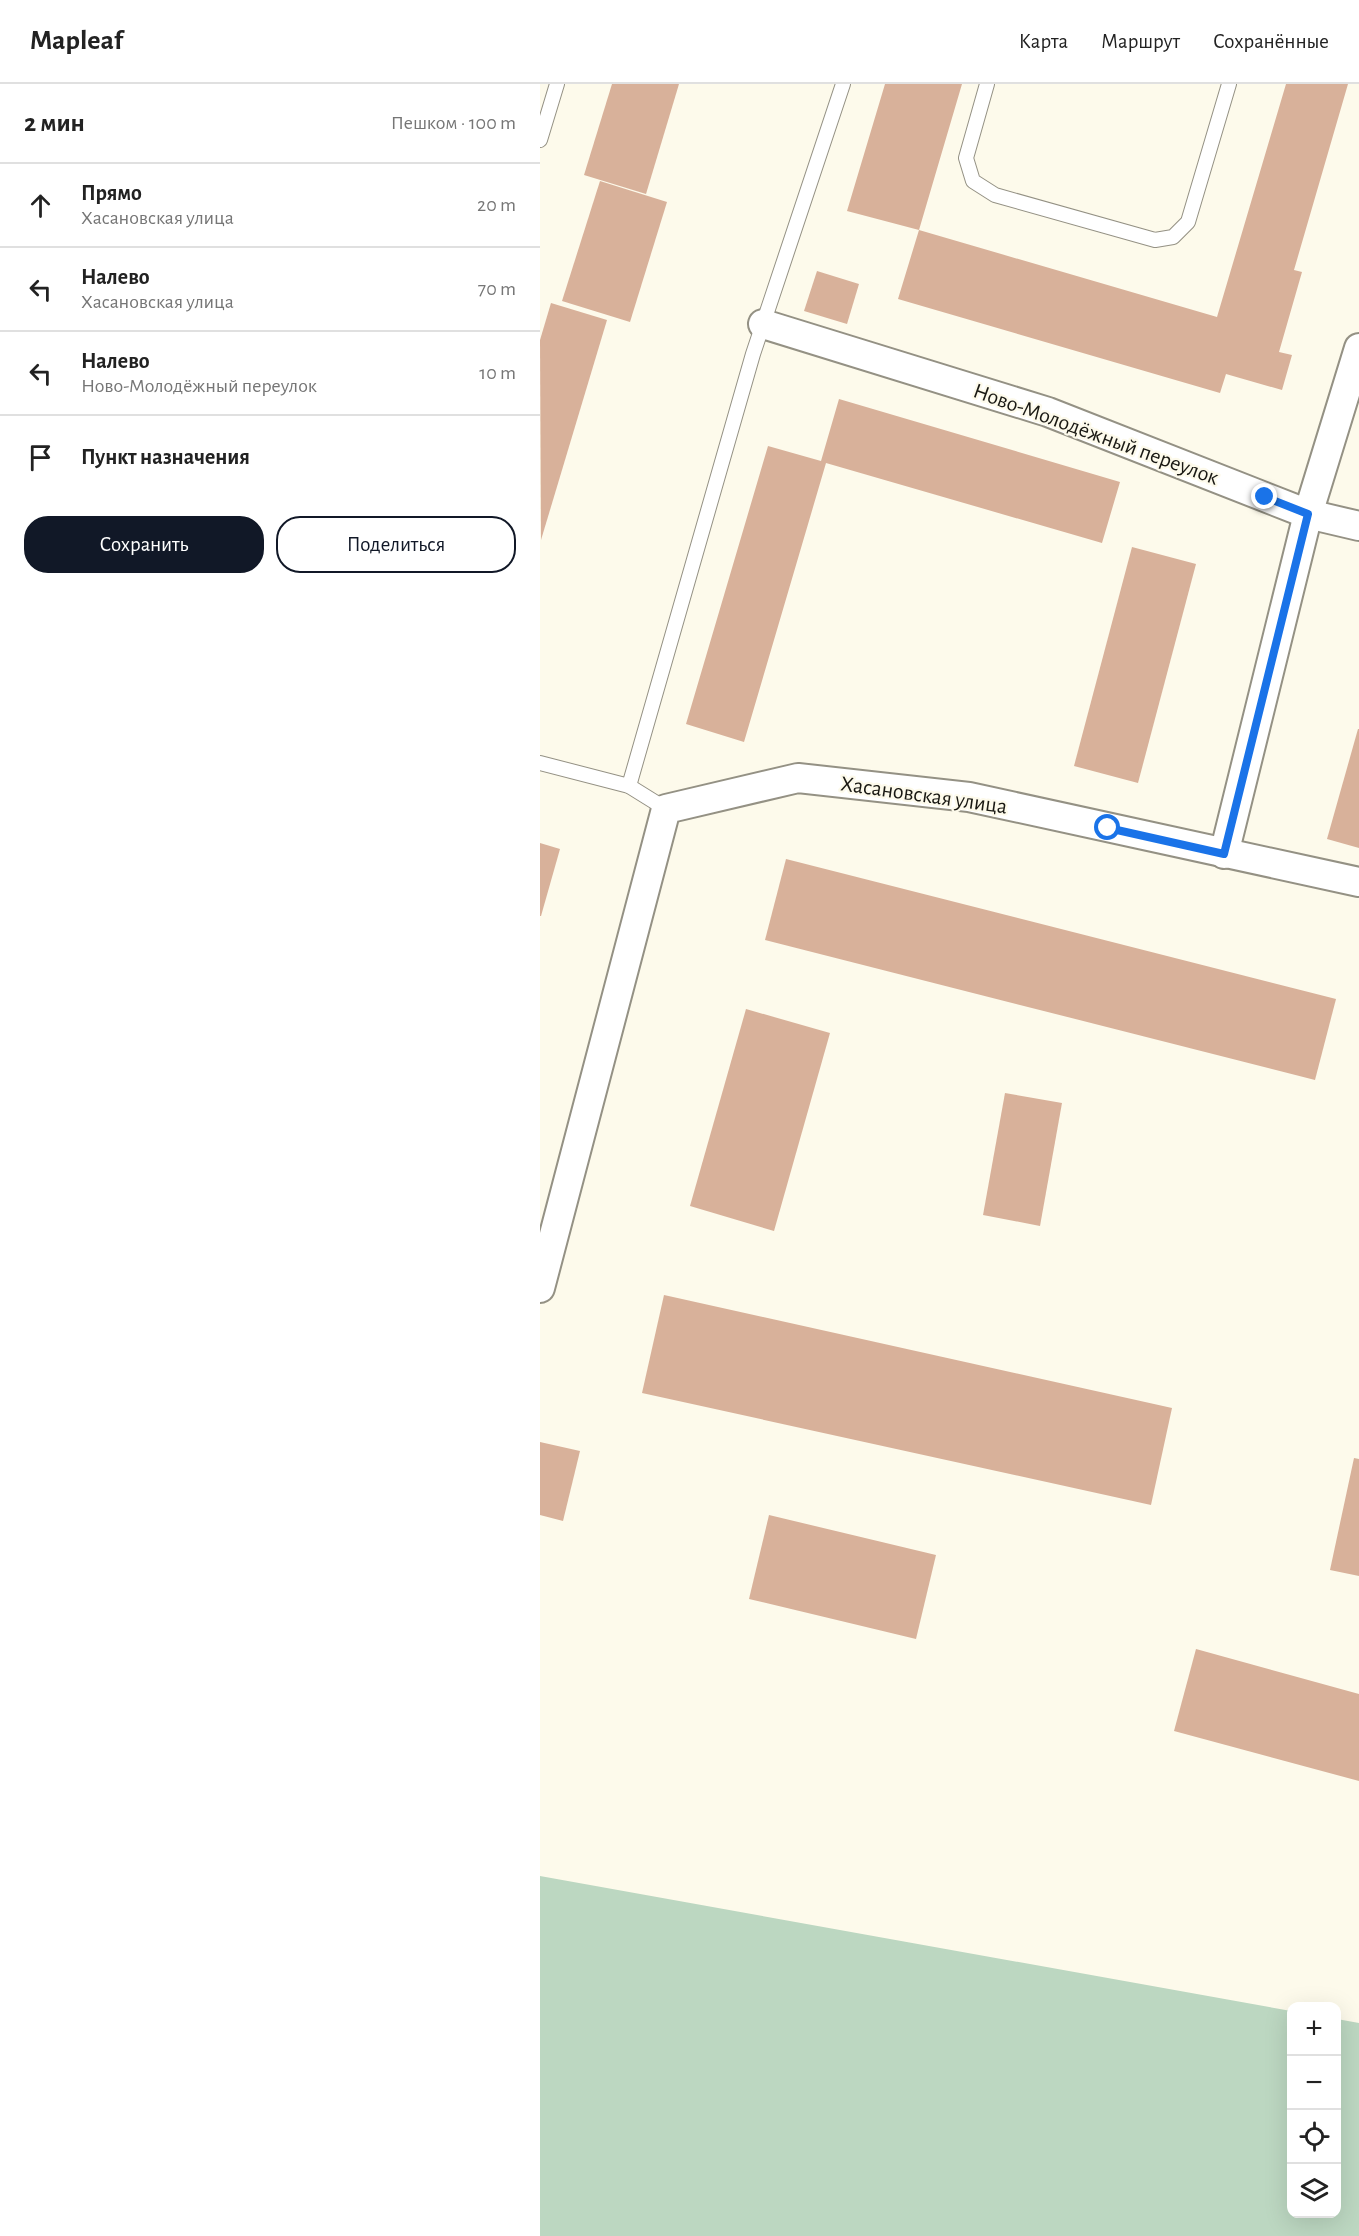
<!DOCTYPE html>
<html lang="ru">
<head>
<meta charset="utf-8">
<style>
  body { margin:0; font-family:"Alegreya Sans",sans-serif; background:#f6f6f6; color:#222 }
  .controls { position:absolute; right:18px; bottom:18px; display:grid; overflow:hidden; border-radius:12px; box-shadow:0 6px 24px #0002 }
  .controls button { width:54px; height:54px; display:grid; place-items:center; padding:0; border:0; border-bottom:2px solid #e0e0e0; background:#fff; color:#222; font:30px sans-serif }
  .stop { position:absolute; width:18px; height:18px; margin:-14px; border:4px solid #1a73e8; border-radius:50%; background:#fff }
  .stop.end { background:#1a73e8; border-color:#fff; box-shadow:0 2px 6px #0008 }
  .list { margin:0; padding:0; list-style:none }
  h2 { display:flex; justify-content:space-between; align-items:center; height:78px; margin:0; padding:0 24px; font-size:26px }
  h2 small { font-size:20px; font-weight:400; color:#767676 }
  .list li { display:grid; grid-template-columns:39px 1fr auto; gap:18px; align-items:center; box-sizing:border-box; height:84px; padding:0 24px; border-top:2px solid #e0e0e0 }
  .list b { display:block; font-size:22px; white-space:nowrap }
  .list p { margin:0; font-size:20px; white-space:nowrap; color:#767676 }
  .list em { font-size:20px; font-style:normal; color:#767676 }
  .actions { display:flex; gap:12px; padding:18px 24px }
  .actions a { flex:1; padding:14px 0; border:2px solid #111827; border-radius:24px; text-align:center; font-size:21px; color:#111827 }
  .actions .main { background:#111827; color:#fff }
  .icon { flex:none; width:33px; height:33px; fill:none; stroke:currentColor; stroke-width:2; stroke-linecap:round; stroke-linejoin:round }
  .map { position:relative; flex:none; width:819px; height:2152px; overflow:hidden }
  header { display:flex; align-items:center; gap:36px; box-sizing:border-box; height:84px; padding:0 30px; background:#fff; border-bottom:2px solid #e0e0e0 }
  header strong { font-size:28px }
  nav { display:flex; gap:33px; margin-inline-start:auto; font-size:21px }
  main { display:flex }
  aside { flex:1; background:#fff }
  .map>svg:first-child { display:block }
  .green { fill:#bcd7c1 }
  .building { fill:#d8b19a }
  .lines { fill:none; stroke-linecap:round; stroke-linejoin:round }
  .lane-casing { stroke:#949184; stroke-width:16 }
  .street-casing { stroke:#949184; stroke-width:32 }
  .lane { stroke:#fff; stroke-width:14 }
  .street { stroke:#fff; stroke-width:28 }
  .route { stroke:#1a73e8; stroke-width:8 }
  .labels { text-anchor:middle; dominant-baseline:central; stroke-width:4.5; stroke-linejoin:round; paint-order:stroke }
  .street-label { font-size:22px; fill:#191813; stroke:#fdfaeb }
</style>
</head>
<body>
<header>
<strong>Mapleaf</strong>
<nav><a>Карта</a><a>Маршрут</a><a>Сохранённые</a></nav>
</header>
<main>
<aside>
<h2>2 мин<small>Пешком · 100 m</small></h2>
<ul class="list">
<li><svg class="icon" aria-label="ahead" viewBox="0 0 24 24"><path d="M12 20V5M6 11l6-6 6 6"/></svg><div><b>Прямо</b><p>Хасановская улица</p></div><em>20 m</em></li>
<li><svg class="icon" aria-label="left" viewBox="0 0 24 24"><path d="M17 20v-9H6M10 6l-5 5 5 5"/></svg><div><b>Налево</b><p>Хасановская улица</p></div><em>70 m</em></li>
<li><svg class="icon" aria-label="left" viewBox="0 0 24 24"><path d="M17 20v-9H6M10 6l-5 5 5 5"/></svg><div><b>Налево</b><p>Ново-Молодёжный переулок</p></div><em>10 m</em></li>
<li><svg class="icon" aria-label="arrive" viewBox="0 0 24 24"><path d="M6 21V4h12l-3 4 3 4H6"/></svg><div><b>Пункт назначения</b></div></li>
</ul>
<div class="actions"><a class="main">Сохранить</a><a>Поделиться</a></div>
</aside>
<div class="map">
<svg width="819" height="2152" viewBox="0 0 819 2152">
  <rect width="100%" height="100%" fill="#fdfaeb"/>
  <path class="green" d="M 0,1792 L 751,1927 L 752,2130 L 796,2130 L 797,1935 L 819,1939 L 819,2152 L 0,2152 Z"/>
  <g class="building">
    <path d="M 72,0 L 139,0 L 106,110 L 44,91 Z"/>
    <path d="M 345,0 L 422,0 L 379,146 L 677,233 L 746,0 L 808,0 L 754,186 L 762,188 L 739,268 L 752,271 L 742,306 L 686,290 L 680,309 L 358,215 L 379,146 L 307,127 Z"/>
    <path d="M 60,97 L 127,118 L 90,238 L 22,217 Z"/>
    <path d="M 277,187 L 319,200 L 307,240 L 264,227 Z"/>
    <path d="M 11,219 L 67,236 L 1,456 L 0,256 Z"/>
    <path d="M 299,315 L 580,398 L 562,459 L 286,379 L 204,658 L 146,640 L 228,362 L 281,377 Z"/>
    <path d="M 592,463 L 656,480 L 598,699 L 534,682 Z"/>
    <path d="M 818,645 L 819,645 L 819,764 L 787,755 Z"/>
    <path d="M 0,759 L 20,765 L 1,832 L 0,832 Z"/>
    <path d="M 246,775 L 796,915 L 775,996 L 225,856 Z"/>
    <path d="M 206,925 L 290,949 L 234,1147 L 150,1122 Z"/>
    <path d="M 465,1009 L 522,1019 L 500,1142 L 443,1131 Z"/>
    <path d="M 124,1211 L 632,1324 L 611,1421 L 102,1309 Z"/>
    <path d="M 0,1358 L 40,1367 L 23,1437 L 0,1431 Z"/>
    <path d="M 814,1374 L 819,1375 L 819,1492 L 790,1486 Z"/>
    <path d="M 229,1431 L 396,1471 L 376,1555 L 209,1515 Z"/>
    <path d="M 656,1565 L 819,1610 L 819,1697 L 634,1647 Z"/>
  </g>
  <g class="lines">
    <g class="lane-casing">
      <g id="lane">
        <path d="M 447,0 L 426,74 L 433,97 L 455,111 L 615,156 L 633,153 L 648,138 L 689,0"/>
        <path d="M 0,56 L 17,0"/>
        <path d="M 0,679 L 89,702 L 126,725"/>
        <path d="M 89,702 L 213,270 L 303,0"/>
      </g>
    </g>
    <g class="street-casing">
      <g id="street">
        <path d="M 223,240 L 508,328 L 768,430 L 819,442"/>
        <path d="M 684,770 L 768,430 L 819,264"/>
        <path d="M 0,1204 L 126,725 L 258,694 L 429,713 L 819,798"/>
      </g>
    </g>
    <use href="#lane" class="lane"/>
    <use href="#street" class="street"/>
  </g>
  <g class="lines">
    <path class="route" d="M 568,744 L 684,770 L 768,430 L 725,413"/>
  </g>
  <g class="labels">
    <g class="street-label">
      <text transform="translate(556 350) rotate(20)">Ново-Молодёжный переулок</text>
      <text transform="translate(384 711) rotate(8)">Хасановская улица</text>
    </g>
  </g>
</svg>
<div class="controls">
<button>+</button>
<button>−</button>
<button><svg class="icon" aria-label="locate" viewBox="0 0 24 24"><circle cx="12" cy="12" r="6"/><path d="M12 2v4M12 18v4M2 12h4M18 12h4"/></svg></button>
<button><svg class="icon" aria-label="layers" viewBox="0 0 24 24"><path d="M12 4l9 5-9 5-9-5zM3 14l9 5 9-5"/></svg></button>
</div>
<div class="stop" style="left:568px;top:744px"></div>
<div class="stop end" style="left:725px;top:413px"></div>
</div>
</main>
</body>
</html>
